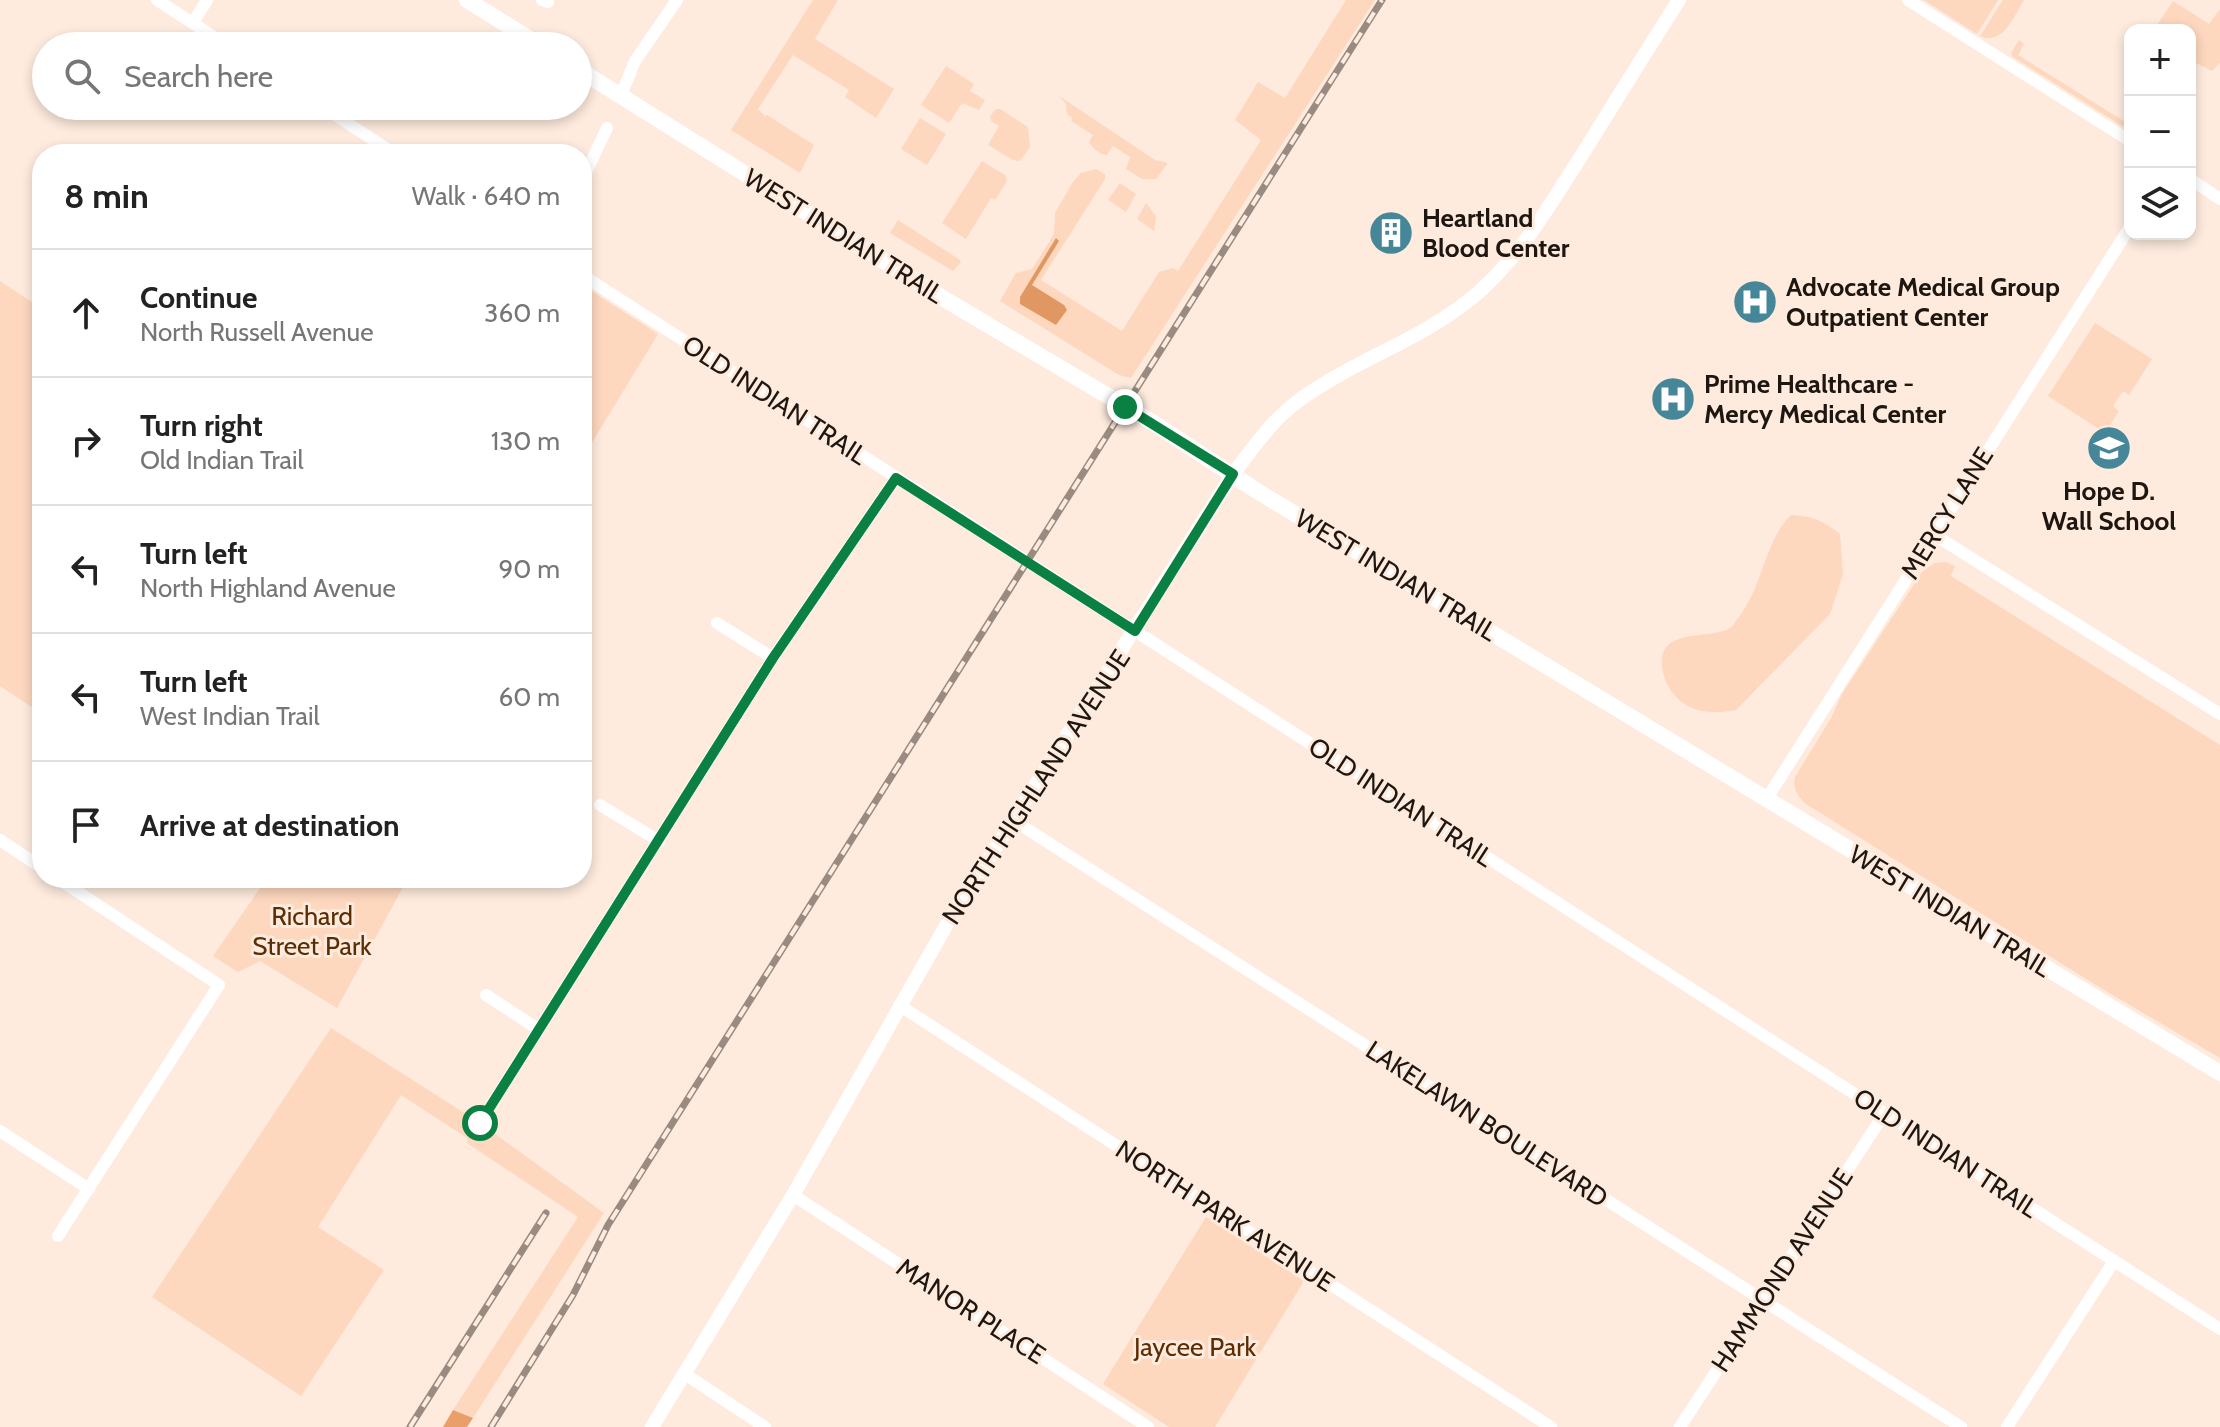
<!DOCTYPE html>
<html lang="en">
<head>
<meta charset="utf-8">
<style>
  body { margin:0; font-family:Cabin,sans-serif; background:#f6f6f6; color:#222 }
  .controls { position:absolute; right:24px; top:24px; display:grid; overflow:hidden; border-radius:16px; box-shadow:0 4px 12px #0003 }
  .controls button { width:72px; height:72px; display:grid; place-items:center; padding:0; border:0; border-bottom:2px solid #e0e0e0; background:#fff; color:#222; font:40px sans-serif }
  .stop { position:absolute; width:24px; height:24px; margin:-18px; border:6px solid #0b8043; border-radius:50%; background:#fff }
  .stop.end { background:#0b8043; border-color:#fff; box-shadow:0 2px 8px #0008 }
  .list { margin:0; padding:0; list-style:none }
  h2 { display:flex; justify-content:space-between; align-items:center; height:104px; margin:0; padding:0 32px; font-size:34px }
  h2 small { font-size:26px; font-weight:400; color:#767676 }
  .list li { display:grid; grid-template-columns:52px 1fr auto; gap:24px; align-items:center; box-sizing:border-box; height:128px; padding:0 32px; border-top:2px solid #e0e0e0 }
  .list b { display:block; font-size:30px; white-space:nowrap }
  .list p { margin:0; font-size:26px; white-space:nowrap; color:#767676 }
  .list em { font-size:26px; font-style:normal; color:#767676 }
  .icon { flex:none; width:44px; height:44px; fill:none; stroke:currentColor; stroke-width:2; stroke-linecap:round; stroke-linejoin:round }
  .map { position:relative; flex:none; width:2220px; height:1427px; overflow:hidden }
  .search { position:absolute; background:#fff; box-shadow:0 4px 12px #0003; left:32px; top:32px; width:560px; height:88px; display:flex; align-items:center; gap:20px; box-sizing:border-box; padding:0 28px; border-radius:44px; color:#767676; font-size:30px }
  .panel { position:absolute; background:#fff; box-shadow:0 4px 12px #0003; left:32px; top:144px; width:560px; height:744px; border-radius:32px }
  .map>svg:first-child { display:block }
  .green { fill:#fdd7be }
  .forest { fill:#e99f69 }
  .water { fill:#e19762 }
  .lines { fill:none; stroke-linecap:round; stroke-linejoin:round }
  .minor { stroke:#fff; stroke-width:12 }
  .tertiary { stroke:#fff; stroke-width:14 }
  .secondary { stroke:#fff; stroke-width:16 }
  .rail-casing { stroke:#998b81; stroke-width:7 }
  .rail { stroke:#feebde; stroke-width:4; stroke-dasharray:12; stroke-linecap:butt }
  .route { stroke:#0b8043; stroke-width:10 }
  .labels { text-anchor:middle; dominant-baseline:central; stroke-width:6; stroke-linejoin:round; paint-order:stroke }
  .poi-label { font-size:26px; font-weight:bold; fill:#1e1610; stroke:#feebde; text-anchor:start }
  .street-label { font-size:26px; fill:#1e1610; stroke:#feebde }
  .park-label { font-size:26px; fill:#5c2d02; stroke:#feebde }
</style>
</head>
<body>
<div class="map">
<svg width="2220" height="1427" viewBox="0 0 2220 1427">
  <rect width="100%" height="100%" fill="#feebde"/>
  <g class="green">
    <path d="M 813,0 L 838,0 L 815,39 L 894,89 L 876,118 L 845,97 L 849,90 L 793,55 L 758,109 L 765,116 L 767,115 L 814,145 L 800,173 L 731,130 Z"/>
    <path d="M 1346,0 L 1375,0 L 1131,378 L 1119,375 L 1000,301 L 1016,273 L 1032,269 L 1054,234 L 1055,213 L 1073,182 L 1081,173 L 1096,169 L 1105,174 L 1105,179 L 1041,280 L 1122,331 L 1159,272 L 1173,268 L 1178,271 L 1261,140 L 1235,120 L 1258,82 L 1285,98 Z"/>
    <path d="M 1924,0 L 1998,0 L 1977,34 Z"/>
    <path d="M 2003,0 L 2024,0 C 2014,16 2003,46 1980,36 Z"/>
    <path d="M 2173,1 L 2209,24 L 2220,9 L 2220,63 L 2212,71 L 2190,60 L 2190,30 L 2154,30 Z"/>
    <path d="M 2019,40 L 2024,44 L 2018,55 L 2130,125 L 2130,131 L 2013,57 L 2011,53 Z"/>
    <path d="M 946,66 L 974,84 L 970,91 L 985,100 L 979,110 L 962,103 L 949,123 L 921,105 Z"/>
    <path d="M 1059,96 L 1155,160 L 1168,163 L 1156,179 L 1142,179 L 1126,169 L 1130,157 L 1113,146 L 1107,155 C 1101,155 1092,148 1089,142 L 1093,135 L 1071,121 L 1073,118 L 1067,114 L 1066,104 Z"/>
    <path d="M 996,109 L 1000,109 L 1028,127 L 1030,147 L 1020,161 L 1013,160 L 988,145 L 999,126 L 991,121 L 990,116 Z"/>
    <path d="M 920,118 L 946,134 L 927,165 L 901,149 Z"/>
    <path d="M 982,161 L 1005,175 L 1007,181 L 995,200 L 991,198 L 966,239 L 942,223 Z"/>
    <path d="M 1120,183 L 1136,194 L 1126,212 L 1108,200 Z"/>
    <path d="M 1146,203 L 1156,216 L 1154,231 L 1137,219 Z"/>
    <path d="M 898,220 L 960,260 L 961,262 L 953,271 L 890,233 Z"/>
    <path d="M 0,281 L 42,309 L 42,714 L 0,686 Z"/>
    <path d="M 582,285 L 658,334 L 582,459 Z"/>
    <path d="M 2095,323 L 2152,359 L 2129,395 L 2123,391 L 2113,406 L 2119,411 L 2105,433 L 2048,396 Z"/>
    <path d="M 1791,515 C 1812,516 1824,521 1840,534 L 1843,574 L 1830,614 L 1736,710 C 1718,713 1704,714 1688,706 C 1675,699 1666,686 1663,672 C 1653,625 1710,641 1730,628 C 1735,624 1741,614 1745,608 C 1764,578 1766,540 1791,515 Z"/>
    <path d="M 1946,562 L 1955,566 L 1951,576 L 2220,745 L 2220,1058 L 2099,987 L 1806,804 C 1798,796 1792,788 1795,777 L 1831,718 L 1842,694 L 1922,572 L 1934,563 Z"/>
    <path d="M 267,878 L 408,878 L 337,1008 L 260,961 L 238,972 L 213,956 Z"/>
    <path d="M 331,1028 L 480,1123 L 604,1213 L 473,1418 L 453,1410 L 578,1217 L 467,1143 L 467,1138 L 401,1095 L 318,1227 L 384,1270 L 301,1396 L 152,1297 Z"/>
    <path d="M 1206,1217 L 1304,1281 L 1215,1427 L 1169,1427 L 1103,1384 Z"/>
  </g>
  <path class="forest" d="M 453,1410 L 473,1418 L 467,1427 L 443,1427 Z"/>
  <path class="water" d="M 1056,238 L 1059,241 L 1032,285 L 1064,305 L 1067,310 L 1056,325 L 1020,304 L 1020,297 Z"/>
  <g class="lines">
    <g class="minor">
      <path d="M 157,0 L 228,46"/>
      <path d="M 542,0 L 548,2"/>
      <path d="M 1908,0 L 2130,141"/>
      <path d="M 193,23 L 207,0"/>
      <path d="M 621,95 L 635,61 L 677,0"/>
      <path d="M 321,106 L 395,154"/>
      <path d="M 2190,179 L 2220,199"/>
      <path d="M 582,181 L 607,128"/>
      <path d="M 582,275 L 2220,1329"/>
      <path d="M 1933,534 L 2220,714"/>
      <path d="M 717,623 L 773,658"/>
      <path d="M 1766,800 L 2130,227"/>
      <path d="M 600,805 L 659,841"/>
      <path d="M 1013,820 L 1961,1427"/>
      <path d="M 0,840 L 42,868"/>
      <path d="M 57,878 L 219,985 L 58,1236"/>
      <path d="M 486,995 L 538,1029"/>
      <path d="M 899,1005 L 1551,1427"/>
      <path d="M 480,1123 L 773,658 L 896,478"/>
      <path d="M 0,1131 L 89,1189"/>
      <path d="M 793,1195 L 1148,1427"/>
      <path d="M 685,1374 L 765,1427"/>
      <path d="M 1680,1427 L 1884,1114"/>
      <path d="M 2007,1427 L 2114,1261"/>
    </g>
    <path class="tertiary" d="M 652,1427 L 793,1195 L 947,924 L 1233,474 C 1253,448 1271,421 1298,401 C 1355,359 1426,339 1480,291 C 1524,251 1553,200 1585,150 C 1616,100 1647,50 1679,0"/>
    <g class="secondary">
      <path d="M 467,0 L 541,46"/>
      <path d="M 578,69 L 946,300 L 1155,424 L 1257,491 L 2220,1073"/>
    </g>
    <g class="rail-casing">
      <g id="rail">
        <path d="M 410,1427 L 546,1213"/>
        <path d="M 491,1427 L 573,1295 L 608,1225 L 1382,0"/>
      </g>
    </g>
    <use href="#rail" class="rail"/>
  </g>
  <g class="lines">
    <path class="route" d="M 480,1123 L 773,658 L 896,478 L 1135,631 L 1233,474 L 1125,407"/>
  </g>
  <defs>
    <g id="building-disc" transform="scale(2.3)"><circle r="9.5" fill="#458699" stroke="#feebde"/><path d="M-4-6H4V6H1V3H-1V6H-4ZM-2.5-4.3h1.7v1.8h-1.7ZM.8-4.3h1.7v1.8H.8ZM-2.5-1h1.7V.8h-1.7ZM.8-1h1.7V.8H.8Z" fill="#fff"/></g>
    <g id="hospital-disc" transform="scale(2.3)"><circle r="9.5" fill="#458699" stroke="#feebde"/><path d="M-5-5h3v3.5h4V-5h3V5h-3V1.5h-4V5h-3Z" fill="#fff"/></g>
    <g id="school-disc" transform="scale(2.3)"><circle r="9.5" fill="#458699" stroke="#feebde"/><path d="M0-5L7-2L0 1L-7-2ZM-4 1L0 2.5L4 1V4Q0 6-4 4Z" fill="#fff"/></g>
  </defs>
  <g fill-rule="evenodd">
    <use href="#building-disc" x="1391" y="233"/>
    <use href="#hospital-disc" x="1755" y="302"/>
    <use href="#hospital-disc" x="1673" y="399"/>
    <use href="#school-disc" x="2109" y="448"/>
  </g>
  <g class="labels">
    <g class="poi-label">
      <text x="1422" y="218">Heartland<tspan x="1422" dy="30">Blood Center</tspan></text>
      <text x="1786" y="287">Advocate Medical Group<tspan x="1786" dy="30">Outpatient Center</tspan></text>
      <text x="1704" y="384">Prime Healthcare -<tspan x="1704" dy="30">Mercy Medical Center</tspan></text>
      <text x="2109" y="491" text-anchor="middle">Hope D.<tspan x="2109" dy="30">Wall School</tspan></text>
    </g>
    <g class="street-label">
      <text transform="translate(844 236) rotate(32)">WEST INDIAN TRAIL</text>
      <text transform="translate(775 400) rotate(33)">OLD INDIAN TRAIL</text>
      <text transform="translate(1947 513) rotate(-58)">MERCY LANE</text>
      <text transform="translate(1396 575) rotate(31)">WEST INDIAN TRAIL</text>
      <text transform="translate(1036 787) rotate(-57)">NORTH HIGHLAND AVENUE</text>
      <text transform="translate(1401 802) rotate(33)">OLD INDIAN TRAIL</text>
      <text transform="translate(1950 911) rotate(31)">WEST INDIAN TRAIL</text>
      <text transform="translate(1487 1124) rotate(33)">LAKELAWN BOULEVARD</text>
      <text transform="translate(1946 1153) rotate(33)">OLD INDIAN TRAIL</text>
      <text transform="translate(1225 1216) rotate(33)">NORTH PARK AVENUE</text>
      <text transform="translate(1782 1270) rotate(-57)">HAMMOND AVENUE</text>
      <text transform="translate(971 1311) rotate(33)">MANOR PLACE</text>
    </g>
    <g class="park-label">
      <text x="312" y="916">Richard<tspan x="312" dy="30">Street Park</tspan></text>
      <text x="1195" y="1347">Jaycee Park</text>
    </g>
  </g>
</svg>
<div class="controls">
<button>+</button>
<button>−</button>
<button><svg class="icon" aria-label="layers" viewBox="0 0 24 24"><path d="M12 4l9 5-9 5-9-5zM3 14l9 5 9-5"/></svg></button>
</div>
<div class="stop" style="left:480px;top:1123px"></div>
<div class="stop end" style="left:1125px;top:407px"></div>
<div class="search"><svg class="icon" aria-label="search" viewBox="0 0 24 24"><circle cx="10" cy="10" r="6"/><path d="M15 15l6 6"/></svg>Search here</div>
<section class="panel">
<h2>8 min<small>Walk · 640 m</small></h2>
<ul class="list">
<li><svg class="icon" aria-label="ahead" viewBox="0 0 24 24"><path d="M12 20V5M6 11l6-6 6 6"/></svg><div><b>Continue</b><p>North Russell Avenue</p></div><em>360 m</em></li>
<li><svg class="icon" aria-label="right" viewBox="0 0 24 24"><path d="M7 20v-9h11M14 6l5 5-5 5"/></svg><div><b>Turn right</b><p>Old Indian Trail</p></div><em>130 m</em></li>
<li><svg class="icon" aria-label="left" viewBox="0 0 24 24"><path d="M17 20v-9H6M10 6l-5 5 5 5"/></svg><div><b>Turn left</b><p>North Highland Avenue</p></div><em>90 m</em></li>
<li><svg class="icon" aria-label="left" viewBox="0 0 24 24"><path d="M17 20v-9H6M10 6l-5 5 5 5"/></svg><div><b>Turn left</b><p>West Indian Trail</p></div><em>60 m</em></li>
<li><svg class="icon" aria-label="arrive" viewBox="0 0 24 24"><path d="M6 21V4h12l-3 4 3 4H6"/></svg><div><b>Arrive at destination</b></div></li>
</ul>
</section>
</div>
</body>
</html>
